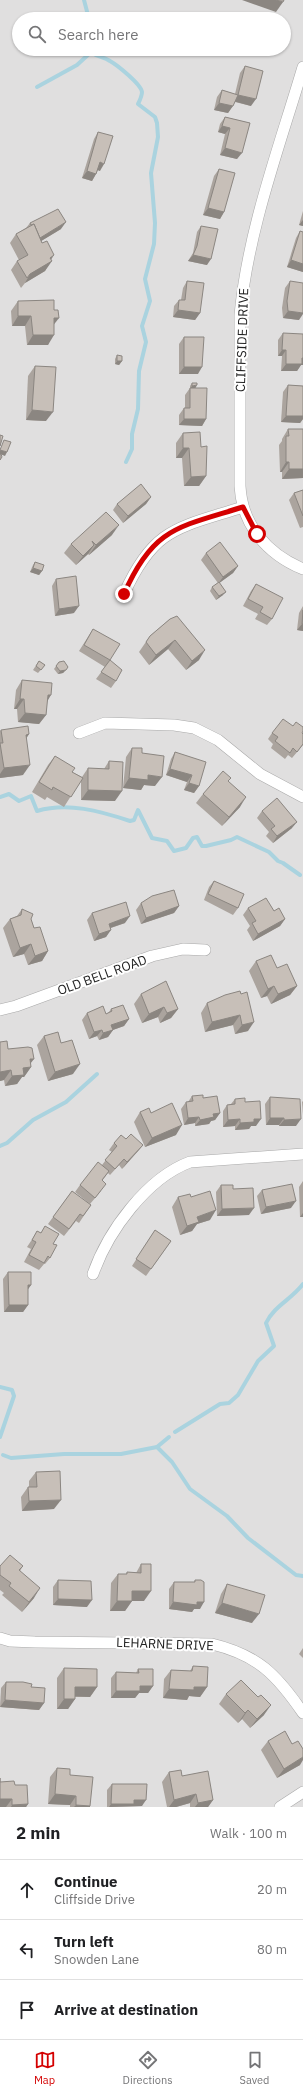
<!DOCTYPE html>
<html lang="en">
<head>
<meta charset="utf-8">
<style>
  body { margin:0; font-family:"IBM Plex Sans",sans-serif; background:#f6f6f6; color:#202124 }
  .stop { position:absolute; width:12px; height:12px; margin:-9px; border:3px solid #d40000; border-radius:50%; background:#fff }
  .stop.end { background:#d40000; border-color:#fff; box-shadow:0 1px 4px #0008 }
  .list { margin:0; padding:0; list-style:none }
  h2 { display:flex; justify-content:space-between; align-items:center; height:52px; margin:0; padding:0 16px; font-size:17px }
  h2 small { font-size:13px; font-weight:400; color:#757577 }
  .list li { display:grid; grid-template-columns:26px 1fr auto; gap:12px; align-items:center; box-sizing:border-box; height:60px; padding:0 16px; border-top:1px solid #e0e0e0 }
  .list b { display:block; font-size:15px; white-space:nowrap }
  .list p { margin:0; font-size:13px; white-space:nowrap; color:#757577 }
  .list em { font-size:13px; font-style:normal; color:#757577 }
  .icon { flex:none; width:22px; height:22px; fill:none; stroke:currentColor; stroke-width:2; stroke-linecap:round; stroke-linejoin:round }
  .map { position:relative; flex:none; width:303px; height:1807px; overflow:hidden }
  .search { position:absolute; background:#fff; box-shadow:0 1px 3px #0004; left:12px; right:12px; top:12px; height:44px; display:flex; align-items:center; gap:10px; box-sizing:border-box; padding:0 14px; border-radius:22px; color:#757577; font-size:15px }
  .sheet { height:232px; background:#fff }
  nav { display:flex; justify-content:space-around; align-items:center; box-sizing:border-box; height:56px; border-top:1px solid #e0e0e0; background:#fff; font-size:11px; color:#757577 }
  nav a { display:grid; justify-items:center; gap:2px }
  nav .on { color:#d40000 }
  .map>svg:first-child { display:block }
  .residential { fill:#e0dfdf; fill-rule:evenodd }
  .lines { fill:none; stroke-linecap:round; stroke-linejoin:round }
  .stream { stroke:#aad3df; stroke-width:4 }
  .minor-casing { stroke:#a9a9a9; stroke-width:12 }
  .minor { stroke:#fff; stroke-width:11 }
  .wall { fill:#aba49e }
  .shaded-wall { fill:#8b8681 }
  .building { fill:#c7bfb8; stroke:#8b8681 }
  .route { stroke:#d40000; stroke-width:5 }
  .labels { text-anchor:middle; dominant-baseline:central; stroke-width:4; stroke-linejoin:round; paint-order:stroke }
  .street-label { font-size:13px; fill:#222; stroke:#fff }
</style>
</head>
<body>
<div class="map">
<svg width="303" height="1807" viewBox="0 0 303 1807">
  <rect width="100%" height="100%" fill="#f2efe9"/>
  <path class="residential" d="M 0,0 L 303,0 L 303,1807 L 0,1807 ZM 19,19 L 284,19 L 284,49 L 19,49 Z"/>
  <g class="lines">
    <g class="stream">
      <path d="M 84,0 L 89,19"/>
      <path d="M 88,49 C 93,57 103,56 110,61 C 117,65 141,84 142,92 C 142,95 140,100 138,104 L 155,117 L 157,123 L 158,137 L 151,173 L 155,223 L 154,244 L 145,279 L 150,301 L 142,326 L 146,342 L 139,371 L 138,409 L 132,434 L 132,449 L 126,462"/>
      <path d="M 37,87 L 77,65 L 90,53"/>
      <path d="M 0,797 L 9,794 L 19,801 L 31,796 L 37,811 C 68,802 100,811 130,821 L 134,820 L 138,810 L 152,838 L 167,841 L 174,851 L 186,848 L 193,838 L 197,837 L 202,846 L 206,846 L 231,840 L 237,837 L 269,852 L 278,861 L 283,863 L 300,875"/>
      <path d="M 0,1146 L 7,1143 L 33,1120 L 66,1102 L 97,1074"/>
      <path d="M 0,1387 L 12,1390 L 14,1396 L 0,1437"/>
      <path d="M 175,1432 L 220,1404 L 229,1403 L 238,1395 L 258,1361 L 274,1346 L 266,1323 C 274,1306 292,1299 303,1284"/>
      <path d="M 157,1447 L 172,1462 L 190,1489 L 227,1516 L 248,1538 L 296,1575 L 303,1576"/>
      <path d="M 3,1455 L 11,1458 L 64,1454 L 121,1454 L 157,1447 L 169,1437"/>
    </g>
    <g class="minor-casing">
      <g id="minor">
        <path d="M 303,67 C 279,148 248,230 240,315 L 240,486 C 242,525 267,554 303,569"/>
        <path d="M 124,594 C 154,527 178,528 243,507"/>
        <path d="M 79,733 L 105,723 L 174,725 L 194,728 L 218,740 L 260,774 L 303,797"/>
        <path d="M 0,1010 L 16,1006 L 152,956 L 183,949 L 205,950"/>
        <path d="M 93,1274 C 108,1231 147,1178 190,1162 L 303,1154"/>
        <path d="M 0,1638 L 10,1641 L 35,1642 L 212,1644 C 258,1655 277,1675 303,1713"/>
        <path d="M 280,1807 L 303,1792"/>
      </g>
    </g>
    <use href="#minor" class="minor"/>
  </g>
  <g class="wall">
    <path d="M 255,13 L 276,19 L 251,19 Z"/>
    <path d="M 245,66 L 251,106 L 235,102 L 228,113 L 214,110 L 217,97 L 222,90 L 235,94 L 240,73 Z"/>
    <path d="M 225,117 L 250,123 L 237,159 L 220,155 L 225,134 L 218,132 L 220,124 Z"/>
    <path d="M 98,132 L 100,171 L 98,170 L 92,181 L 82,178 L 94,139 Z"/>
    <path d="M 219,169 L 224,212 L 220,219 L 203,215 L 214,176 Z"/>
    <path d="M 303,211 L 303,226 L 299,225 Z"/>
    <path d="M 30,223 L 61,229 L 41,241 L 51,260 L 45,271 L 25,283 L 21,288 L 11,270 L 17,261 L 19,260 L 10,243 L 16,234 L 26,228 Z"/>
    <path d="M 201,226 L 207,265 L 188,261 L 193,253 L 197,232 Z"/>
    <path d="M 300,231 L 303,232 L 303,272 L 287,267 L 296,238 Z"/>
    <path d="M 187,281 L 200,313 L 195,320 L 173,317 L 174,306 L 179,300 L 181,300 L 183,288 Z"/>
    <path d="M 290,281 L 299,320 L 283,318 L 282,308 L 285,288 Z"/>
    <path d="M 18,301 L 54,324 L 48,345 L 27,345 L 25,326 L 12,326 L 11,311 Z"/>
    <path d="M 283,333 L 303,348 L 303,365 L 301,365 L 297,371 L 281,371 L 282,356 L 278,356 L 278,340 Z"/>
    <path d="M 184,337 L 198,374 L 179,374 L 179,344 Z"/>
    <path d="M 117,355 L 122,361 L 119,365 L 115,364 L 115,359 Z"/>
    <path d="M 35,366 L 46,421 L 26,420 L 28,376 Z"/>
    <path d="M 192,383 L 206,419 L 202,426 L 179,425 L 179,415 L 184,408 L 185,408 L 185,395 L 190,388 L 190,386 Z"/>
    <path d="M 288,385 L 303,386 L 303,419 L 300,423 L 281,422 L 283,392 Z"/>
    <path d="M 288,429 L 303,478 L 282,479 L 282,472 L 280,472 L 279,445 L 282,441 L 282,439 Z"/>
    <path d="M 183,433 L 201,447 L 206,476 L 199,486 L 184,486 L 182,458 L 176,458 L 176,443 Z"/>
    <path d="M 303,490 L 303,527 L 300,528 L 289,500 L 294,493 Z"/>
    <path d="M 151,497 L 146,504 L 123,523 L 113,510 L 117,504 Z"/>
    <path d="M 112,535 L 89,555 L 88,554 L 76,565 L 64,553 L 71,544 Z"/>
    <path d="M 206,553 L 238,566 L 233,573 L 219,583 L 223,595 L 216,600 L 210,591 L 212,587 L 218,583 L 201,560 Z"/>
    <path d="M 35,562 L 42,571 L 39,575 L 30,572 L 33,565 Z"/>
    <path d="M 56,579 L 74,613 L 55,616 L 52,586 Z"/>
    <path d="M 256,584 L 272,619 L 267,625 L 255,619 L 258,614 L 243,606 L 251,591 Z"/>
    <path d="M 303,606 L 303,631 L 297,630 L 299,613 Z"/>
    <path d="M 170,619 L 199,660 L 186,670 L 168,649 L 149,665 L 139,652 L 150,636 Z"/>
    <path d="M 93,629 L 110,660 L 116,681 L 111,688 L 96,679 L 105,667 L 79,651 Z"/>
    <path d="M 39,661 L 45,665 L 38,673 L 33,670 Z"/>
    <path d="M 59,662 L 68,667 L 63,673 L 58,674 L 54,669 Z"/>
    <path d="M 22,680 L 47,701 L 46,715 L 39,724 L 18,722 L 17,709 L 14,709 L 16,690 Z"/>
    <path d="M 1,730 L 29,734 L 26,739 L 23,775 L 0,778 L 0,731 Z"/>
    <path d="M 272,733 L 302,733 L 303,745 L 292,758 L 288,755 L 285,759 L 271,748 L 273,744 L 268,739 Z"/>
    <path d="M 132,748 L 142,753 L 155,786 L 144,785 L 141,790 L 123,788 L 126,757 Z"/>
    <path d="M 175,752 L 199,786 L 194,793 L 184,790 L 187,782 L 166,775 L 171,759 Z"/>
    <path d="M 55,756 L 72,772 L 82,777 L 88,768 L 104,769 L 109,761 L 115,801 L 81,800 L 81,780 L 64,807 L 47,797 L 45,800 L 32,792 L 48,765 Z"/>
    <path d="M 229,782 L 240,807 L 222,826 L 196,803 L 203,794 Z"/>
    <path d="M 262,811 L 292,828 L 273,843 L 266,836 L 269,832 L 257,818 Z"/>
    <path d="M 214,881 L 238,908 L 233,915 L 204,900 L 209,887 Z"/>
    <path d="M 141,903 L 179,906 L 174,913 L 141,924 L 136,910 Z"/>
    <path d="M 248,908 L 274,911 L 285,919 L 280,926 L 253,941 L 247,930 L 250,926 L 243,915 Z"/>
    <path d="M 22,909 L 31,919 L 34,928 L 48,951 L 42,961 L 28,965 L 24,954 L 13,957 L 3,928 L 10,919 L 17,916 Z"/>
    <path d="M 92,913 L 125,923 L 111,928 L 106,937 L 94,941 L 87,920 Z"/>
    <path d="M 256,961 L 277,968 L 297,986 L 290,995 L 271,1004 L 267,996 L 261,998 L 249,971 Z"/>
    <path d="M 240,991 L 248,1031 L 235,1034 L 233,1025 L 205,1032 L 201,1013 L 207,1003 Z"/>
    <path d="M 141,994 L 178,1009 L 171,1018 L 160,1023 L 158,1017 L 142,1023 L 134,1004 Z"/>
    <path d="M 111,1009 L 129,1019 L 124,1026 L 113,1030 L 108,1037 L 99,1040 L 97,1036 L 89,1039 L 82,1020 L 87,1013 L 106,1014 L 109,1012 Z"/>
    <path d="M 44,1036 L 73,1074 L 48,1081 L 37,1045 Z"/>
    <path d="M 0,1042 L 8,1049 L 30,1064 L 31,1067 L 24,1077 L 22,1077 L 17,1084 L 5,1086 L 4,1080 L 0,1081 Z"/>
    <path d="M 192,1096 L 203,1098 L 220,1113 L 215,1120 L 211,1121 L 209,1124 L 195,1126 L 195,1123 L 184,1125 L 181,1109 L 186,1102 L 188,1102 Z"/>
    <path d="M 270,1097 L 296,1126 L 279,1126 L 279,1125 L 266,1125 L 265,1104 Z"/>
    <path d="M 235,1099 L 245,1102 L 256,1126 L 251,1126 L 249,1129 L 235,1130 L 235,1126 L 223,1127 L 223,1111 L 227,1105 L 231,1104 Z"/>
    <path d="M 303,1101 L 303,1116 L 302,1102 Z"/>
    <path d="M 140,1112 L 151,1113 L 176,1135 L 145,1147 L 134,1122 Z"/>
    <path d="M 126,1139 L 143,1145 L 138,1151 L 122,1169 L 119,1165 L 110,1175 L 108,1173 L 102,1181 L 101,1191 L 90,1204 L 75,1192 L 80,1185 L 102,1165 L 112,1152 L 109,1150 L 114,1143 Z"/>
    <path d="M 303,1181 L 303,1217 L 300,1217 L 299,1187 Z"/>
    <path d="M 221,1185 L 233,1189 L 249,1215 L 217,1216 L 216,1192 Z"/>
    <path d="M 262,1190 L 291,1208 L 261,1214 L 257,1196 Z"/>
    <path d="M 72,1191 L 91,1205 L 79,1223 L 76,1221 L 64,1236 L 48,1224 Z"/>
    <path d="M 178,1197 L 191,1197 L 210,1220 L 197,1224 L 192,1231 L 180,1235 L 172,1207 Z"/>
    <path d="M 45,1226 L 53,1244 L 50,1258 L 45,1264 L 44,1264 L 39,1270 L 24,1262 L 31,1249 L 27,1247 L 33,1238 L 37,1231 L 41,1233 Z"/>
    <path d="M 155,1230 L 171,1241 L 146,1276 L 132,1266 Z"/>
    <path d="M 8,1272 L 31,1285 L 28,1289 L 28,1305 L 23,1312 L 4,1312 L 3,1279 Z"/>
    <path d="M 36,1472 L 54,1509 L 22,1511 L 21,1497 L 28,1487 L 29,1487 L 29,1481 Z"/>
    <path d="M 141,1564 L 144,1601 L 132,1601 L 125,1611 L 110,1611 L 111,1583 L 118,1574 L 126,1574 L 127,1572 L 136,1573 Z"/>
    <path d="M 0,1566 L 23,1566 L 20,1571 L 34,1598 L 22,1612 L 2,1595 L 4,1593 L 0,1590 Z"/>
    <path d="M 58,1580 L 87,1607 L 53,1605 L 53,1587 Z"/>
    <path d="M 195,1580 L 200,1609 L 194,1609 L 192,1612 L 169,1609 L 169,1589 L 174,1582 L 194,1582 Z"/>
    <path d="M 227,1584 L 252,1623 L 215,1613 L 221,1594 Z"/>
    <path d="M 303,1648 L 303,1658 L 299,1654 Z"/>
    <path d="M 193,1666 L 207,1687 L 200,1697 L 189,1696 L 187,1700 L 163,1698 L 164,1679 L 171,1670 L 190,1671 Z"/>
    <path d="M 64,1668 L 97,1687 L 90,1697 L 75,1697 L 75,1699 L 68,1709 L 57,1709 L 57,1678 Z"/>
    <path d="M 138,1669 L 153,1686 L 148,1693 L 139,1693 L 135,1698 L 111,1698 L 111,1678 L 116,1672 L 136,1673 Z"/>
    <path d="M 6,1682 L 31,1687 L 44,1703 L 39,1710 L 0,1707 L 1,1688 Z"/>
    <path d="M 226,1694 L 264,1715 L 250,1728 L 242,1719 L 238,1723 L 219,1704 Z"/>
    <path d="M 268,1741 L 292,1744 L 300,1765 L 277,1778 L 261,1750 Z"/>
    <path d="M 57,1768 L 70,1775 L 90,1806 L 90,1807 L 70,1807 L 70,1805 L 48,1804 L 50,1777 Z"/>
    <path d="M 169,1772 L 182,1776 L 213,1800 L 208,1807 L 190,1807 L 190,1803 L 176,1807 L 167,1807 L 162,1782 Z"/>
    <path d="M 0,1782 L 15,1785 L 28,1804 L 26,1807 L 0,1807 Z"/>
    <path d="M 112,1784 L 142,1806 L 107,1807 L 107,1790 Z"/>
  </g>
  <g class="shaded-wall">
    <path d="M 242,0 L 276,0 L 283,2 L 276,12 Z"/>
    <path d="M 250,49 L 271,49 L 266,56 L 249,51 Z"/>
    <path d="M 238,95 L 256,99 L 251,106 L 233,101 Z"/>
    <path d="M 219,103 L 233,106 L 228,113 L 214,110 Z"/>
    <path d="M 222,126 L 230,128 L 225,134 L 218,132 Z"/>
    <path d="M 225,148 L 242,153 L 237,159 L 220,155 Z"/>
    <path d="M 100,162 L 104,164 L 100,171 L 95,169 Z"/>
    <path d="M 87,171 L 96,174 L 92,181 L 82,178 Z"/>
    <path d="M 208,208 L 224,212 L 220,219 L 203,215 Z"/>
    <path d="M 303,220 L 303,226 L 299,225 Z"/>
    <path d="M 66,222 L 61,229 L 33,246 L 37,240 Z"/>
    <path d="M 54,255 L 49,263 L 52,261 L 45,271 L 25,283 L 30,274 L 50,258 Z"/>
    <path d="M 193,255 L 211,259 L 207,265 L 188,261 Z"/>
    <path d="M 291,260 L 303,264 L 303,272 L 287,267 Z"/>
    <path d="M 178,310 L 200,313 L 195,320 L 173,317 Z"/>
    <path d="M 288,311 L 303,313 L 303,314 L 299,320 L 283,318 Z"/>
    <path d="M 18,316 L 31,316 L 25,326 L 12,326 Z"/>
    <path d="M 54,318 L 59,318 L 52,327 Z"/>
    <path d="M 33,335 L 54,335 L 48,345 L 27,345 Z"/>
    <path d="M 282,350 L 286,350 L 282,356 L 278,356 Z"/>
    <path d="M 302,358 L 303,358 L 303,365 L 301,365 L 297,371 L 281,371 L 286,364 Z"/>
    <path d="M 117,361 L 122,361 L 119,365 L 115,364 Z"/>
    <path d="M 184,367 L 202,367 L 198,374 L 179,374 Z"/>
    <path d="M 197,385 L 195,389 L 190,389 L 192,386 Z"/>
    <path d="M 32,410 L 53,412 L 46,421 L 26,420 Z"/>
    <path d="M 286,416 L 303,416 L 303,419 L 300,423 L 281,422 Z"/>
    <path d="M 184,419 L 206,419 L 202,426 L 179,425 Z"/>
    <path d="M 183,448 L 189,448 L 182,458 L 176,458 Z"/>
    <path d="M 0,450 L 7,452 L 5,456 L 0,454 Z"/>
    <path d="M 286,462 L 289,462 L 282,472 L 280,472 Z"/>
    <path d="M 289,469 L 303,469 L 303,478 L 282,479 Z"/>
    <path d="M 206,476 L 199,486 L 184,486 L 191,477 Z"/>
    <path d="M 151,497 L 146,504 L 123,523 L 128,516 Z"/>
    <path d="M 119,525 L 112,535 L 89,555 L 96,545 Z"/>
    <path d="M 94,545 L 88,554 L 76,565 L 83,556 Z"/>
    <path d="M 238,566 L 233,573 L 218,584 L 223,577 Z"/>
    <path d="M 33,568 L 42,571 L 39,575 L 30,572 Z"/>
    <path d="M 226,592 L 223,595 L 216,600 L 219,596 Z"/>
    <path d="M 79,606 L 74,613 L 55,616 L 59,609 Z"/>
    <path d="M 302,624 L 303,624 L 303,631 L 297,630 Z"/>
    <path d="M 175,640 L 168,649 L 149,665 L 156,655 Z"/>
    <path d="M 205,650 L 199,660 L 186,670 L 192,661 Z"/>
    <path d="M 66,670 L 63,673 L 58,674 L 60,671 Z"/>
    <path d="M 48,695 L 51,695 L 45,705 Z"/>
    <path d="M 20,699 L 24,699 L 17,709 L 14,709 Z"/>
    <path d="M 25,713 L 46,715 L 39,724 L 18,722 Z"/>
    <path d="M 29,734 L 22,744 L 26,735 Z"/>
    <path d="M 30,765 L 23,775 L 0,778 L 0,774 L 4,768 Z"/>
    <path d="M 170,769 L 192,775 L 187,782 L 166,775 Z"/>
    <path d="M 148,775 L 162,777 L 155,786 L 144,785 L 141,790 L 123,788 L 129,778 Z"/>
    <path d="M 189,783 L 199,786 L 194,793 L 184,790 Z"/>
    <path d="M 88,790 L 122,791 L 115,801 L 81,800 Z"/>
    <path d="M 246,797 L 240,807 L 222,826 L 229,817 Z"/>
    <path d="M 297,822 L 292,828 L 273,843 L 277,836 Z"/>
    <path d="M 179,906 L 174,913 L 141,924 L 146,918 Z"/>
    <path d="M 130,916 L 125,923 L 104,930 L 109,924 Z"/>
    <path d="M 285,919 L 280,926 L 253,941 L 258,934 Z"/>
    <path d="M 111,930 L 106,937 L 94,941 L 99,934 Z"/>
    <path d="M 31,944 L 24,954 L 13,957 L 20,948 Z"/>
    <path d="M 48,951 L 42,961 L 28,965 L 35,956 Z"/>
    <path d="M 274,986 L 267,996 L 261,998 L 268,989 Z"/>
    <path d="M 297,986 L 290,995 L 271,1004 L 278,994 Z"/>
    <path d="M 164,1007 L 158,1017 L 142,1023 L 149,1014 Z"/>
    <path d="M 178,1009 L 171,1018 L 160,1023 L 167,1013 Z"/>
    <path d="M 240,1015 L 233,1025 L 205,1032 L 212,1022 Z"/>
    <path d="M 129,1019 L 124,1026 L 107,1032 L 111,1025 Z"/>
    <path d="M 254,1022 L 248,1031 L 235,1034 L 242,1025 Z"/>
    <path d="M 102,1030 L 97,1036 L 89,1039 L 94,1032 Z"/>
    <path d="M 113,1030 L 108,1037 L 99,1040 L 103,1033 Z"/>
    <path d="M 30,1059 L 34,1059 L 27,1068 L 31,1067 L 24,1077 L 22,1077 L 17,1084 L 5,1086 L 12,1076 Z"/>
    <path d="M 80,1064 L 73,1074 L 48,1081 L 55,1072 Z"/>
    <path d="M 11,1070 L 4,1080 L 0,1081 L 0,1072 Z"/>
    <path d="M 220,1113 L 215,1120 L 211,1121 L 209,1124 L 195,1126 L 200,1120 L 213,1114 Z"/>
    <path d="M 199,1117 L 195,1123 L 184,1125 L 188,1118 Z"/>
    <path d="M 270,1118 L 284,1118 L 279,1125 L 266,1125 Z"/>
    <path d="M 240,1119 L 235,1126 L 223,1127 L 228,1120 Z"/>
    <path d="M 254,1119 L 261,1119 L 256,1126 L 251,1126 L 249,1129 L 235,1130 L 240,1123 Z"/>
    <path d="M 301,1119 L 296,1126 L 279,1126 L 284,1120 Z"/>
    <path d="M 182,1125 L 176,1135 L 145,1147 L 152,1138 Z"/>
    <path d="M 143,1145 L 138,1151 L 122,1169 L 127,1162 Z"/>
    <path d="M 296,1201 L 291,1208 L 261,1214 L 266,1207 Z"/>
    <path d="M 254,1208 L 249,1215 L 217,1216 L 222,1209 Z"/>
    <path d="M 216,1210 L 210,1220 L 197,1224 L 192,1231 L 180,1235 L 187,1226 L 197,1217 Z"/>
    <path d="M 303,1213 L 303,1217 L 300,1217 Z"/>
    <path d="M 28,1285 L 31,1285 L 26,1292 Z"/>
    <path d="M 9,1305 L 28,1305 L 23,1312 L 4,1312 Z"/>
    <path d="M 61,1500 L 54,1509 L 22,1511 L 29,1501 Z"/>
    <path d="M 40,1588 L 34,1598 L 22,1612 L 29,1602 Z"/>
    <path d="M 132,1591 L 151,1591 L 144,1601 L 125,1601 Z"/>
    <path d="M 58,1599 L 92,1600 L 87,1607 L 53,1605 Z"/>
    <path d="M 117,1601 L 132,1601 L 125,1611 L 110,1611 Z"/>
    <path d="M 173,1602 L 204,1602 L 200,1609 L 194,1609 L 192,1612 L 169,1609 Z"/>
    <path d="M 222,1603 L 259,1614 L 252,1623 L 215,1613 Z"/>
    <path d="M 140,1686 L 153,1686 L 148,1693 L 139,1693 L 135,1698 L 111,1698 L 116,1691 Z"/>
    <path d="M 75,1687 L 97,1687 L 90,1697 L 68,1696 Z"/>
    <path d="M 194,1687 L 207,1687 L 200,1697 L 189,1696 L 187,1700 L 163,1698 L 169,1689 Z"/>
    <path d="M 64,1699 L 75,1699 L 68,1709 L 57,1709 Z"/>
    <path d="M 5,1700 L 44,1703 L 39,1710 L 0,1707 Z"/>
    <path d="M 271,1705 L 264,1715 L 250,1728 L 257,1719 Z"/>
    <path d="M 248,1710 L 242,1719 L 238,1723 L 245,1713 Z"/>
    <path d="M 303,1757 L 303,1760 L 300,1765 L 277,1778 L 284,1769 Z"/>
    <path d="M 55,1794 L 76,1796 L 70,1805 L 48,1804 Z"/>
    <path d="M 196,1794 L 190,1803 L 176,1807 L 169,1807 L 174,1800 Z"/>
    <path d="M 0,1799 L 12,1799 L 6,1807 L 0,1807 Z"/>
    <path d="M 134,1800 L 146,1800 L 142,1806 L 109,1807 L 111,1804 Z"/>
    <path d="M 213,1800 L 208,1807 L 195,1807 L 198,1803 Z"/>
    <path d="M 28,1804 L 26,1807 L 11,1807 L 12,1805 Z"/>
    <path d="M 76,1805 L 90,1806 L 90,1807 L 74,1807 Z"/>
  </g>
  <g class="building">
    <path d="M 276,0 L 284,0 L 283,2 Z"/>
    <path d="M 255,13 L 276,19 L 253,19 Z"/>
    <path d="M 245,66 L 263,71 L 256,99 L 238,95 Z"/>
    <path d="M 222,90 L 238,95 L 233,106 L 219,103 Z"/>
    <path d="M 225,117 L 250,123 L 242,153 L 225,148 L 230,128 L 222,126 Z"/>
    <path d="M 98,132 L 113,136 L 104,164 L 100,162 L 96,174 L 87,171 Z"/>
    <path d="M 219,169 L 235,173 L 224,212 L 208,208 Z"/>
    <path d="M 58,209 L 66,222 L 40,238 L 34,224 L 31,225 L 30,223 Z"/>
    <path d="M 34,224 L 42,243 L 47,241 L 54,255 L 50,258 L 52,261 L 30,274 L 27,278 L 17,261 L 28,255 L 16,234 Z"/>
    <path d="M 201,226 L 218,229 L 211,259 L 193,255 L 197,246 Z"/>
    <path d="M 300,231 L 303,232 L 303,264 L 291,260 Z"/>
    <path d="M 187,281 L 204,283 L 200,313 L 178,310 L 179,300 L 185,300 Z"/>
    <path d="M 290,281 L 303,283 L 303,313 L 288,311 L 287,301 Z"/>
    <path d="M 54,300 L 54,310 L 58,310 L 59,318 L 54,318 L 54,335 L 33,335 L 31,316 L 18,316 L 18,301 Z"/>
    <path d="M 283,333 L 303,334 L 303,358 L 302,358 L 302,364 L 286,364 L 286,350 L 282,350 Z"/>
    <path d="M 184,337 L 204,337 L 202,367 L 184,367 Z"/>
    <path d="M 117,355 L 122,356 L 122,361 L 117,361 Z"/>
    <path d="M 35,366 L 56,367 L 53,412 L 32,410 Z"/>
    <path d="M 192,383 L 197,383 L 197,385 L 192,386 Z"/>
    <path d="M 288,385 L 303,386 L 303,416 L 286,416 Z"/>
    <path d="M 190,388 L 207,388 L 206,419 L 184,419 L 184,408 L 190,408 Z"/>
    <path d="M 288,429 L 303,429 L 303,469 L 289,469 L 289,462 L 286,462 L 286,436 L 289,436 Z"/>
    <path d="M 200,432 L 201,447 L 207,446 L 206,476 L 191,477 L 189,448 L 183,448 L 183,433 Z"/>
    <path d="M 0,435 L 3,436 L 0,446 Z"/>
    <path d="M 4,440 L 11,442 L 7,452 L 0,450 Z"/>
    <path d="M 0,454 L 1,454 L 2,457 L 0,460 Z"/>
    <path d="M 141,484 L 151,497 L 128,516 L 117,504 Z"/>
    <path d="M 303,490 L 303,516 L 294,493 Z"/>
    <path d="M 106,512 L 119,525 L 96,545 L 92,541 L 94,545 L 83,556 L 71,544 Z"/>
    <path d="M 220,542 L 238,566 L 223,577 L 206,553 Z"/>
    <path d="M 35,562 L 44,565 L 42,571 L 33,568 Z"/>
    <path d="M 76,576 L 79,606 L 59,609 L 56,579 Z"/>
    <path d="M 219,582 L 226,592 L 219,596 L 212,587 Z"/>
    <path d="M 256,584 L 283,598 L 272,619 L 260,612 L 263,607 L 248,599 Z"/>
    <path d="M 303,610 L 303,624 L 302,624 Z"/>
    <path d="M 177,616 L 205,650 L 192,661 L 175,640 L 156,655 L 146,642 L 150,636 L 170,619 Z"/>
    <path d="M 93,629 L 120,644 L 110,660 L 84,645 Z"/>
    <path d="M 110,660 L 122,670 L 116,681 L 101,672 Z"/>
    <path d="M 39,661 L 45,665 L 41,670 L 36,666 Z"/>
    <path d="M 64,661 L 68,667 L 66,670 L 60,671 L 56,666 L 59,662 Z"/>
    <path d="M 22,680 L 52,683 L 51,695 L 48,695 L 46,715 L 25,713 L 24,699 L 20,699 Z"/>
    <path d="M 283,719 L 293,726 L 296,722 L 303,727 L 303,731 L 302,733 L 303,734 L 303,744 L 297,752 L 293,748 L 290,753 L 275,741 L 278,737 L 272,733 Z"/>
    <path d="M 28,726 L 29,734 L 26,735 L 30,765 L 4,768 L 0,743 L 3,743 L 1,730 Z"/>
    <path d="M 132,748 L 142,748 L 142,753 L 164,756 L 162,777 L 148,775 L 148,780 L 129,778 Z"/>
    <path d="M 175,752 L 206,762 L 199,786 L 189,783 L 192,775 L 170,769 Z"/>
    <path d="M 55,756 L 75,768 L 72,772 L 83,778 L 71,797 L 53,787 L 52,790 L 39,782 Z"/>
    <path d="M 109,761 L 123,762 L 122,791 L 88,790 L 88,768 L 109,769 Z"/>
    <path d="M 223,771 L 231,778 L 228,781 L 246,797 L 229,817 L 203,794 Z"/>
    <path d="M 277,798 L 297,822 L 277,836 L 271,829 L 275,826 L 262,811 Z"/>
    <path d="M 214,881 L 244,894 L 238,908 L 208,894 Z"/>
    <path d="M 174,890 L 179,906 L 146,918 L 141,903 L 152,896 Z"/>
    <path d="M 266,898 L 274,911 L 279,908 L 285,919 L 258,934 L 252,923 L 256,921 L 248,908 Z"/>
    <path d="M 126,902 L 130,916 L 109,924 L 111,930 L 99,934 L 92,913 Z"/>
    <path d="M 22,909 L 33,914 L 31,919 L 34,928 L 40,927 L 48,951 L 35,956 L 31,944 L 20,948 L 10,919 L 21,915 Z"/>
    <path d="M 271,955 L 277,968 L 287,964 L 297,986 L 278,994 L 274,986 L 268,989 L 256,961 Z"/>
    <path d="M 166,981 L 178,1009 L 167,1013 L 164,1007 L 149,1014 L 141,994 Z"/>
    <path d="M 240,991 L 241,994 L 247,992 L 254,1022 L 242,1025 L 240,1015 L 212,1022 L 207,1003 L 225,995 Z"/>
    <path d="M 123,1005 L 129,1019 L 111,1025 L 113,1030 L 103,1033 L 102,1030 L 94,1032 L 87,1013 L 103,1006 L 106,1014 L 112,1011 L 111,1009 Z"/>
    <path d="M 58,1032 L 61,1043 L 72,1040 L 80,1064 L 55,1072 L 44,1036 Z"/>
    <path d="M 7,1041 L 8,1049 L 28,1047 L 32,1048 L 34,1059 L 30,1059 L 31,1067 L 23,1068 L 24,1075 L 12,1076 L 11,1070 L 0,1072 L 0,1042 Z"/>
    <path d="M 203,1095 L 203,1098 L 217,1096 L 220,1113 L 213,1114 L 214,1117 L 200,1120 L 199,1117 L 188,1118 L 186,1102 L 193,1101 L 192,1096 Z"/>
    <path d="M 270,1097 L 300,1099 L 301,1119 L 284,1120 L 284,1118 L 270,1118 Z"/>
    <path d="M 245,1098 L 245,1102 L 260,1101 L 261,1119 L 254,1119 L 254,1122 L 240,1123 L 240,1119 L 228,1120 L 227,1105 L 235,1104 L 235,1099 Z"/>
    <path d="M 172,1103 L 182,1125 L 152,1138 L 140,1112 L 149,1108 L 151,1113 Z"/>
    <path d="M 131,1134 L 143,1145 L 127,1162 L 124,1159 L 115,1169 L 105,1160 L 117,1146 L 114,1143 L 121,1135 L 126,1139 Z"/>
    <path d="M 98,1162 L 109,1171 L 102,1180 L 106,1184 L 95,1198 L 80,1185 Z"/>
    <path d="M 292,1184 L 296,1201 L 266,1207 L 262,1190 Z"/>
    <path d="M 221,1185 L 233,1185 L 233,1189 L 253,1188 L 254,1208 L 222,1209 Z"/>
    <path d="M 72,1191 L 91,1205 L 83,1216 L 80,1214 L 69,1229 L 53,1217 Z"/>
    <path d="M 210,1191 L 216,1210 L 197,1217 L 199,1222 L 187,1226 L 178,1197 L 190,1194 L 191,1197 Z"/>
    <path d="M 45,1226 L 59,1234 L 53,1244 L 57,1245 L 50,1258 L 48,1256 L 44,1263 L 29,1255 L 36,1242 L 32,1240 L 37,1231 L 41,1233 Z"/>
    <path d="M 155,1230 L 171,1241 L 151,1269 L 136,1259 Z"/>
    <path d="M 8,1272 L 31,1272 L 31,1285 L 28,1285 L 28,1305 L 9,1305 Z"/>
    <path d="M 60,1471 L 61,1500 L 29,1501 L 28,1487 L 37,1487 L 36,1472 Z"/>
    <path d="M 10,1555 L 23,1566 L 19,1570 L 40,1588 L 29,1602 L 9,1586 L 11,1583 L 0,1575 L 0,1566 Z"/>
    <path d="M 141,1564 L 151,1564 L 151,1591 L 132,1591 L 132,1601 L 117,1601 L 118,1574 L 127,1574 L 127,1572 L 141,1573 Z"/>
    <path d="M 58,1580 L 91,1581 L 92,1600 L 58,1599 Z"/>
    <path d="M 195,1580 L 201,1580 L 204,1582 L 204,1602 L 197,1602 L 197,1605 L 173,1602 L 174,1582 L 195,1582 Z"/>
    <path d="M 227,1584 L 265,1595 L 259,1614 L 222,1603 Z"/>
    <path d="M 193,1666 L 208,1667 L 207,1687 L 194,1687 L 194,1690 L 169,1689 L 171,1670 L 192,1671 Z"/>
    <path d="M 64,1668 L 97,1669 L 97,1687 L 75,1687 L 75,1699 L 64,1699 Z"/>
    <path d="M 138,1669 L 153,1669 L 153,1686 L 140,1686 L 140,1691 L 116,1691 L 116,1672 L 139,1673 Z"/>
    <path d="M 241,1680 L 258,1697 L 261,1695 L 271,1705 L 257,1719 L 248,1710 L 245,1713 L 226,1694 Z"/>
    <path d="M 6,1682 L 23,1682 L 32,1684 L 31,1687 L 45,1688 L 44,1703 L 5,1700 Z"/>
    <path d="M 285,1731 L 292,1744 L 298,1741 L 303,1749 L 303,1757 L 284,1769 L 268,1741 Z"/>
    <path d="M 57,1768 L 70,1769 L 70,1775 L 93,1777 L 90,1806 L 76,1805 L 76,1796 L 55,1794 Z"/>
    <path d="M 181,1770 L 182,1776 L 208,1771 L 213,1800 L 198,1803 L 196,1794 L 174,1800 L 169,1772 Z"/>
    <path d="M 0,1778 L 0,1782 L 14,1781 L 15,1785 L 27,1785 L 28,1804 L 12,1805 L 12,1799 L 0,1799 Z"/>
    <path d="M 112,1784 L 147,1784 L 146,1800 L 134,1800 L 134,1804 L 111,1804 Z"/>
  </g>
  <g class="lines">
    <path class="route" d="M 124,594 C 153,527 179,527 243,507 L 257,534"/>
  </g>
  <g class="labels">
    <g class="street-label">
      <text transform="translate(242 340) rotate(-88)">CLIFFSIDE DRIVE</text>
      <text transform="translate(102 975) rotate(-20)">OLD BELL ROAD</text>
      <text transform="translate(165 1644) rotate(2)">LEHARNE DRIVE</text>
    </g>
  </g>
</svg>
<div class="stop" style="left:257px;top:534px"></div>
<div class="stop end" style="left:124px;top:594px"></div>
<div class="search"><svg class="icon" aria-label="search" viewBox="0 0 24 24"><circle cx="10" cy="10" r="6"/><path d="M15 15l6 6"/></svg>Search here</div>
</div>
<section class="sheet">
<h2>2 min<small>Walk · 100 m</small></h2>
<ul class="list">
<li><svg class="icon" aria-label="ahead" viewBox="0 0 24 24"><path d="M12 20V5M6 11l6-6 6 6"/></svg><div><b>Continue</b><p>Cliffside Drive</p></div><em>20 m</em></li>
<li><svg class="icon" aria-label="left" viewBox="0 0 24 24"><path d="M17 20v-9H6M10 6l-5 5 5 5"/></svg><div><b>Turn left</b><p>Snowden Lane</p></div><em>80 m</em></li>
<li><svg class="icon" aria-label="arrive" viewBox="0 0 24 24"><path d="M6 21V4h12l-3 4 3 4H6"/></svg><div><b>Arrive at destination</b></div></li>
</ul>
</section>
<nav>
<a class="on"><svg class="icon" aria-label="map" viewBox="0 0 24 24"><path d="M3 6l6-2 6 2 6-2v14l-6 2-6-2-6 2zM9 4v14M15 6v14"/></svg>Map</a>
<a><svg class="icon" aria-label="directions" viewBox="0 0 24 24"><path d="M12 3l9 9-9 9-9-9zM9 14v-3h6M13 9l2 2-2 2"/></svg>Directions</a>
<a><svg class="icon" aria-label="saved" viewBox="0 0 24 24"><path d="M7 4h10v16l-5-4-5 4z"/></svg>Saved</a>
</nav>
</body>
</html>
